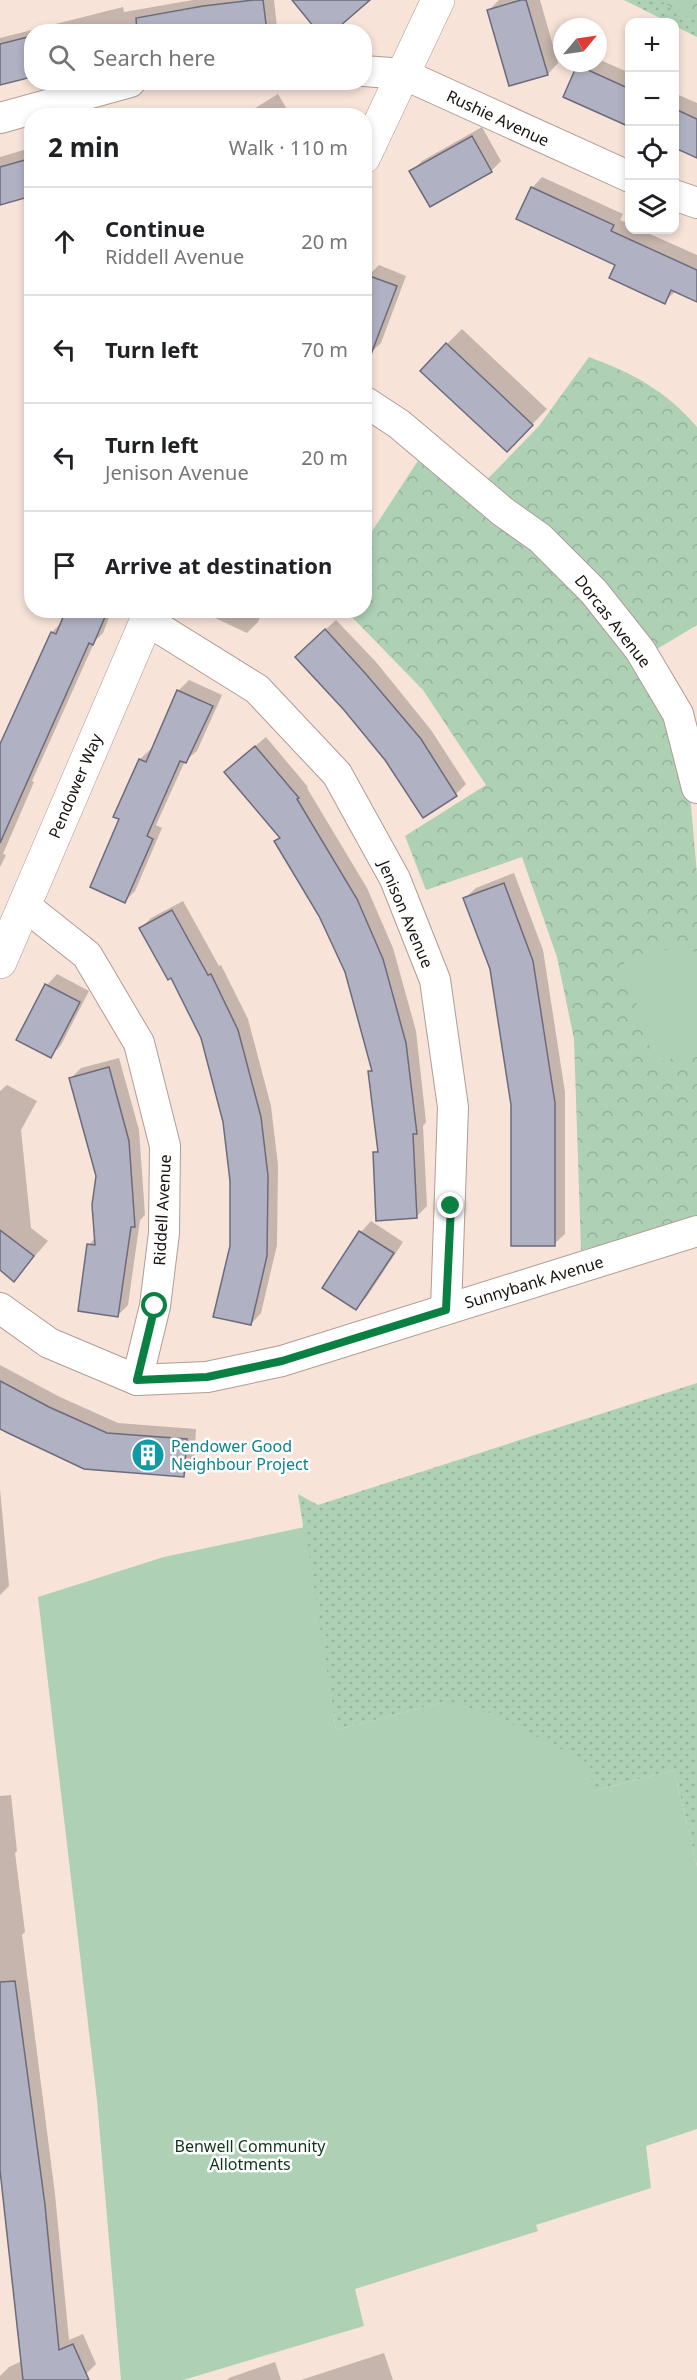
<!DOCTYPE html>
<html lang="en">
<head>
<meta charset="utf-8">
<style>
  body { margin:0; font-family:"Noto Sans",sans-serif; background:#f2f2f2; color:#202124 }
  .controls { position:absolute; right:18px; top:18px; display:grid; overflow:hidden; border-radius:12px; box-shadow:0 3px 9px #0003 }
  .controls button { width:54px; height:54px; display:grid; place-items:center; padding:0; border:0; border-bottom:2px solid #e0e0e0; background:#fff; color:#202124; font:30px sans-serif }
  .compass { position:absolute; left:553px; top:18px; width:54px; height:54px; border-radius:50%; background:#fff; box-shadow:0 3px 9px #0003; rotate:61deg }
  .stop { position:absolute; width:18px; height:18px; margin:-14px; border:4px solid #0b8043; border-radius:50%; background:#fff }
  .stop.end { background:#0b8043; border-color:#fff; box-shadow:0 2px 6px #0008 }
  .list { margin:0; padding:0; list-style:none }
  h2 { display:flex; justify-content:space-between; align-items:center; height:78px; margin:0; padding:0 24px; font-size:26px }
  h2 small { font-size:20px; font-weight:400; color:#757577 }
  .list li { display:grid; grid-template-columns:39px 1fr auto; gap:18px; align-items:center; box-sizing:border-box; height:108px; padding:0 24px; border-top:2px solid #e0e0e0 }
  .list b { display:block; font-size:22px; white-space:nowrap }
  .list p { margin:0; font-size:20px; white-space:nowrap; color:#757577 }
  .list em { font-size:20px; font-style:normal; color:#757577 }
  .icon { flex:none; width:33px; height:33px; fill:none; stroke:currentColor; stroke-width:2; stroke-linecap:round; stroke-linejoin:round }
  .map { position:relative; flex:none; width:697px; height:2380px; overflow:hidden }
  .search { position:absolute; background:#fff; box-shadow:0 3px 9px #0003; left:24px; top:24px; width:348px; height:66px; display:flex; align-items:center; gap:15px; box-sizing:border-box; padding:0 21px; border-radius:24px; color:#757577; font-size:22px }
  .panel { position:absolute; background:#fff; box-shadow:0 3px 9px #0003; left:24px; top:108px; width:348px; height:510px; border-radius:24px }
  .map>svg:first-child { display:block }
  .grass { fill:url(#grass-dots) }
  .forest { fill:url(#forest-crowns) }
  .garden { fill:#aed0b4 }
  .shadow { fill:#0003 }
  .building { fill:#b1b1c4; stroke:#6b6b7c; stroke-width:1.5 }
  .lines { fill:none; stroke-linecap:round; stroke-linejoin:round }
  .minor-casing { stroke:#b09d93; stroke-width:32 }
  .tertiary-casing { stroke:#b09d93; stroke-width:34 }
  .minor { stroke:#fff; stroke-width:30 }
  .tertiary { stroke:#fff; stroke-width:33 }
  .route { stroke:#0b8043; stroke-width:8 }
  .labels { text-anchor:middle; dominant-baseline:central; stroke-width:5; stroke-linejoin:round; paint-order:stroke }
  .street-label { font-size:16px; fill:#18110e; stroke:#fff }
  .culture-label { font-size:16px; fill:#0d838f; stroke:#fff; text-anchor:start }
  .park-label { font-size:16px; fill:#0f361a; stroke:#fff }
</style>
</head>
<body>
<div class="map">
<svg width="697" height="2380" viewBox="0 0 697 2380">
  <defs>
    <pattern id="grass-dots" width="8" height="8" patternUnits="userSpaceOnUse" patternTransform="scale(1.5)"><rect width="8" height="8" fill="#aed0b4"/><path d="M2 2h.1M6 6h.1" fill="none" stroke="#95b29a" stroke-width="1.8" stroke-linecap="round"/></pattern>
    <pattern id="forest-crowns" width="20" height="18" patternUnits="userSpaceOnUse" patternTransform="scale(1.5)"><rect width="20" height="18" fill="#aed0b4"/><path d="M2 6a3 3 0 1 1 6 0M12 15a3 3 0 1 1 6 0" fill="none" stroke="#95b29a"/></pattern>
  </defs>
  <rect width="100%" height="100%" fill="#f7e3d8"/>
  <g class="grass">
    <path d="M 624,0 L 697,0 L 697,37 L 675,26 L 674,22 L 668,22 Z"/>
    <path d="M 697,1383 L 697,1866 L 674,1770 L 593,1791 L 444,1702 L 336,1730 L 298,1494 L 318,1505 Z"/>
  </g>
  <g class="forest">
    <path d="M 659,0 L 697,0 L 697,20 L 694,20 Z"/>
    <path d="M 589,357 C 634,374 665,390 697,427 L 697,625 L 637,661 L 672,713 L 689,784 L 697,874 L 697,1222 L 581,1250 L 574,1039 L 557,957 L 522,857 L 426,890 L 405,836 L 486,785 L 423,690 L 346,611 L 364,610 L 365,542 L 423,453 L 475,492 L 539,426 Z"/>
  </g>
  <g class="garden">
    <path d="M 691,942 L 697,963 L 697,1051 L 655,1064 L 624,963 Z"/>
    <path d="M 305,1527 L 336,1730 L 444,1702 L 491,1713 L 590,1764 L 593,1791 L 674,1770 L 697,1866 L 697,2129 L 646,2146 L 651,2188 L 536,2225 L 538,2231 L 355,2289 L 364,2326 L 183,2380 L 121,2380 L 97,2100 L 38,1597 L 164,1557 Z"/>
  </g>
  <g class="shadow">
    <path d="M 193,0 L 274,0 L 277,27 L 272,32 L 32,32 L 32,75 L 0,84 L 0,38 L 123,7 L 124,12 Z"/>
    <path d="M 499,0 L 540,0 L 558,63 L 548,74 L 510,85 L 489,10 Z"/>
    <path d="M 598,59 L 630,73 L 630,126 L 579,66 L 581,63 L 598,63 Z"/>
    <path d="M 674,93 L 697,103 L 697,157 L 674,147 Z"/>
    <path d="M 278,94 L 291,116 L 243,116 L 244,115 Z"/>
    <path d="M 177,110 L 178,116 L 152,116 Z"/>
    <path d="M 482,127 L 501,161 L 491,171 L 411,172 L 422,161 Z"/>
    <path d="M 27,149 L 28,152 L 32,151 L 32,194 L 0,204 L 0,157 Z"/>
    <path d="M 542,177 L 623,214 L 620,220 L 630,224 L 630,230 L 641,230 L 697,255 L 697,300 L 676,291 L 664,302 L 617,264 L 532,188 Z"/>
    <path d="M 379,265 L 406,276 L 381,343 L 370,353 L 368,276 Z"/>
    <path d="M 462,329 L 547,409 L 522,435 L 447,344 Z"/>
    <path d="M 68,610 L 112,610 L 103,633 L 95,641 L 32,781 L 34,782 L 3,854 L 6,855 L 0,867 L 0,750 L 52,632 L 62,622 Z"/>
    <path d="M 216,610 L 263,610 L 258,622 L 247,633 L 213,617 Z"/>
    <path d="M 336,620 L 376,662 L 431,730 L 466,784 L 456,794 L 386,759 L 307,646 Z"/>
    <path d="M 189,680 L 222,695 L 197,751 L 185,761 L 156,825 L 162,828 L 135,891 L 125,901 L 121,818 L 115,816 L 140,759 L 151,749 L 152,750 L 178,691 Z"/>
    <path d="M 266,737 L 308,787 L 307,788 L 367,888 L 393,948 L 416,1031 L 426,1122 L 423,1126 L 427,1206 L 416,1217 L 374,1153 L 379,1149 L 369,1072 L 373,1069 L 346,972 L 321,915 L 276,842 L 281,837 L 236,762 Z"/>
    <path d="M 514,873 L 543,950 L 565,1092 L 565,1234 L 554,1244 L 513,1105 L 492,968 L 465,898 L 476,888 Z"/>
    <path d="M 183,901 L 219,966 L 221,965 L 248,1019 L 271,1106 L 278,1165 L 277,1245 L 261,1313 L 251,1324 L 232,1246 L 231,1181 L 224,1121 L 202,1037 L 171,976 L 141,928 L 151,918 Z"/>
    <path d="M 57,974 L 89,991 L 61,1045 L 51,1056 L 18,1039 L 47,985 Z"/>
    <path d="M 119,1058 L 139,1130 L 145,1215 L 140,1220 L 128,1305 L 118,1315 L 89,1245 L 96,1237 L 98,1176 L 71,1078 L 81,1068 Z"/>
    <path d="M 7,1085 L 37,1101 L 21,1130 L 31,1228 L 48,1241 L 14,1280 L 0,1268 L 0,1091 Z"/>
    <path d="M 371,1221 L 403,1242 L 366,1298 L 356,1308 L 324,1287 L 361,1232 Z"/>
    <path d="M 0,1365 L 60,1397 L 118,1423 L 196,1429 L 194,1465 L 183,1475 L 0,1425 Z"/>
    <path d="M 0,1489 L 9,1586 L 0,1595 Z"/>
    <path d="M 11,1795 L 17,1851 L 15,1853 L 25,1932 L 22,1935 L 55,2194 L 69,2340 L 83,2334 L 96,2364 L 86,2374 L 72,2380 L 0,2380 L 0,2376 L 9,2367 L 22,2361 L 0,2157 L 0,1796 Z"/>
    <path d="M 384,2353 L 393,2380 L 301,2380 Z"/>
    <path d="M 275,2362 L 281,2380 L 227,2380 L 229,2378 Z"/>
  </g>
  <g class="building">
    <path d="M 254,0 L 263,0 L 267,32 L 137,32 L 136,18 L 203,6 Z"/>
    <path d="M 292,0 L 370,0 L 333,32 L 318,32 Z"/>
    <path d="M 521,0 L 526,0 L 548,75 L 509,86 L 487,10 Z"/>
    <path d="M 32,36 L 32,77 L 0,85 L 0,44 Z"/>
    <path d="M 577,65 L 630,89 L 630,127 L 563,97 Z"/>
    <path d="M 675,109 L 697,119 L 697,158 L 675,148 Z"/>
    <path d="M 472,136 L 492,172 L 430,207 L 409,171 Z"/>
    <path d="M 32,158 L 32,196 L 0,205 L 0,167 Z"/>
    <path d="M 531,187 L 614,225 L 611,231 L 697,270 L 697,302 L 671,290 L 665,304 L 609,278 L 615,265 L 516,219 Z"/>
    <path d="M 364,274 L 397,286 L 367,365 L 364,365 Z"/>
    <path d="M 446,343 L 533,425 L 507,452 L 420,371 Z"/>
    <path d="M 66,610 L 108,610 L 93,645 L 89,643 L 0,843 L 0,744 L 51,632 L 56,634 Z"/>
    <path d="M 325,629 L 365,673 L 421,739 L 457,796 L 423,818 L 385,760 L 344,710 L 295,657 Z"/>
    <path d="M 177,690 L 213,706 L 186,763 L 180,761 L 147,836 L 153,839 L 125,903 L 90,887 L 119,819 L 113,817 L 139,759 L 146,762 Z"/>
    <path d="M 255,746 L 299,798 L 297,799 L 357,899 L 383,959 L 406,1043 L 417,1134 L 413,1134 L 417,1218 L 376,1221 L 373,1152 L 378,1152 L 368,1071 L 372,1071 L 345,972 L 319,916 L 274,841 L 280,838 L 224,772 Z"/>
    <path d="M 504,883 L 533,961 L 555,1103 L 555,1246 L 511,1246 L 511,1105 L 490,969 L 463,898 Z"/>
    <path d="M 172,910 L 208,975 L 211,974 L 238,1030 L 261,1117 L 268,1176 L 267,1256 L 251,1325 L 213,1317 L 230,1246 L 230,1181 L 223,1122 L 201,1038 L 171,978 L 168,980 L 139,928 Z"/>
    <path d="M 45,984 L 80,1002 L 51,1058 L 16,1040 Z"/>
    <path d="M 109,1067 L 129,1141 L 135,1227 L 131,1227 L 118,1317 L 78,1311 L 87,1244 L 95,1245 L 92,1205 L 96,1176 L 69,1078 Z"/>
    <path d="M 0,1230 L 34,1256 L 14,1282 L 0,1270 Z"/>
    <path d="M 359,1231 L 394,1253 L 356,1310 L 322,1288 Z"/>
    <path d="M 0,1381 L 49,1407 L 107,1433 L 187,1439 L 184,1477 L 84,1469 L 8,1433 L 0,1429 Z"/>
    <path d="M 15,1981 L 45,2205 L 59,2350 L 73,2344 L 89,2380 L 23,2380 L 0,2170 L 0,1982 Z"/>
  </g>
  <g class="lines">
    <g class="minor-casing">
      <g id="minor">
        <path d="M 364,71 L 403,74 L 630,177"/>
        <path d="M 0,118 L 130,82"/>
        <path d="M 674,195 L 697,203"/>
        <path d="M 364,401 L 399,424 L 502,511 L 540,538 L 594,592 L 640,650 L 678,714 L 697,788"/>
        <path d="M 146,620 L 257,689 L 337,774 L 395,879 L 435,980 L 453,1107 L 446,1309"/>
        <path d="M 24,905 L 87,955 L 139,1043 L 165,1146 L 164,1233 L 155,1306 L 137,1380"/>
        <path d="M 0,1308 L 49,1343 L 137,1380 L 207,1377 L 282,1361 L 697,1231"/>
      </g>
    </g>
    <g class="tertiary-casing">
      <g id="tertiary">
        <path d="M 364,157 L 438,0"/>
        <path d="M 0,962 L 151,610"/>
      </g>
    </g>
    <use href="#minor" class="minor"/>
    <use href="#tertiary" class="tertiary"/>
  </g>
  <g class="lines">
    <path class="route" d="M 155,1306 L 137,1380 L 207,1377 L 282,1361 L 446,1310 L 451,1206"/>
  </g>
  <defs>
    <g id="building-disc" transform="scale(1.725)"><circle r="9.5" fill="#0f9aa8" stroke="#fff"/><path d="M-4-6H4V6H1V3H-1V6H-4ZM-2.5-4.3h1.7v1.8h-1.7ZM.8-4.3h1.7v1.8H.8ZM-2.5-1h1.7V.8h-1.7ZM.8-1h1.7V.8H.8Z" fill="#fff"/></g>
  </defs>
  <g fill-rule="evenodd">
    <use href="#building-disc" x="148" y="1455"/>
  </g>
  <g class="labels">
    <g class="street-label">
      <text transform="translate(498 118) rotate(25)">Rushie Avenue</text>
      <text transform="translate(613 621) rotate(52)">Dorcas Avenue</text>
      <text transform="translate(75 786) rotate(-67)">Pendower Way</text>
      <text transform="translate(406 914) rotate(67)">Jenison Avenue</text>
      <text transform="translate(162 1210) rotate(-87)">Riddell Avenue</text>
      <text transform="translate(534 1282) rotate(-17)">Sunnybank Avenue</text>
    </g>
    <g class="culture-label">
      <text x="171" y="1446">Pendower Good<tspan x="171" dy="18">Neighbour Project</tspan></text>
    </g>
    <g class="park-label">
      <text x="250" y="2146">Benwell Community<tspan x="250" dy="18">Allotments</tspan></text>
    </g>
  </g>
</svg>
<div class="controls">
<button>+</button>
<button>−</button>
<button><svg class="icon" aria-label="locate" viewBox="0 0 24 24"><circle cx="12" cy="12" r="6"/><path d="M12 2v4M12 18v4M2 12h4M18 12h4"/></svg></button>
<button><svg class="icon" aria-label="layers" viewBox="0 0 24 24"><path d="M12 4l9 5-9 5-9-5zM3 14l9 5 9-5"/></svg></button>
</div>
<svg class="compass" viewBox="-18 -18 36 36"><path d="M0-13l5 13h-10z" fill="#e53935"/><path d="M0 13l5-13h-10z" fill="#757577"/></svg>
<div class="stop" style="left:155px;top:1306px"></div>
<div class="stop end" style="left:451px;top:1206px"></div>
<div class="search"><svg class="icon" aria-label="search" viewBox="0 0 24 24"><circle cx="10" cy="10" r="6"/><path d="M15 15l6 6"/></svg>Search here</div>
<section class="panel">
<h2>2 min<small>Walk · 110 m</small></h2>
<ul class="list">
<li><svg class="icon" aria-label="ahead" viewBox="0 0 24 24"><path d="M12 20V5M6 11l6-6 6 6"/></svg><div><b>Continue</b><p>Riddell Avenue</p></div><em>20 m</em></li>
<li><svg class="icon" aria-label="left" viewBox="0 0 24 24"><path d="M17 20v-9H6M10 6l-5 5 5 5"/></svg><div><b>Turn left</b></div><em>70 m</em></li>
<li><svg class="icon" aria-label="left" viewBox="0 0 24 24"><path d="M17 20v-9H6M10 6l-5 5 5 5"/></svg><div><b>Turn left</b><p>Jenison Avenue</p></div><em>20 m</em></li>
<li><svg class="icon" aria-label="arrive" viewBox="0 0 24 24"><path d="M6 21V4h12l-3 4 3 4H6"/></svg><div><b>Arrive at destination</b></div></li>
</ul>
</section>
</div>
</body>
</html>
